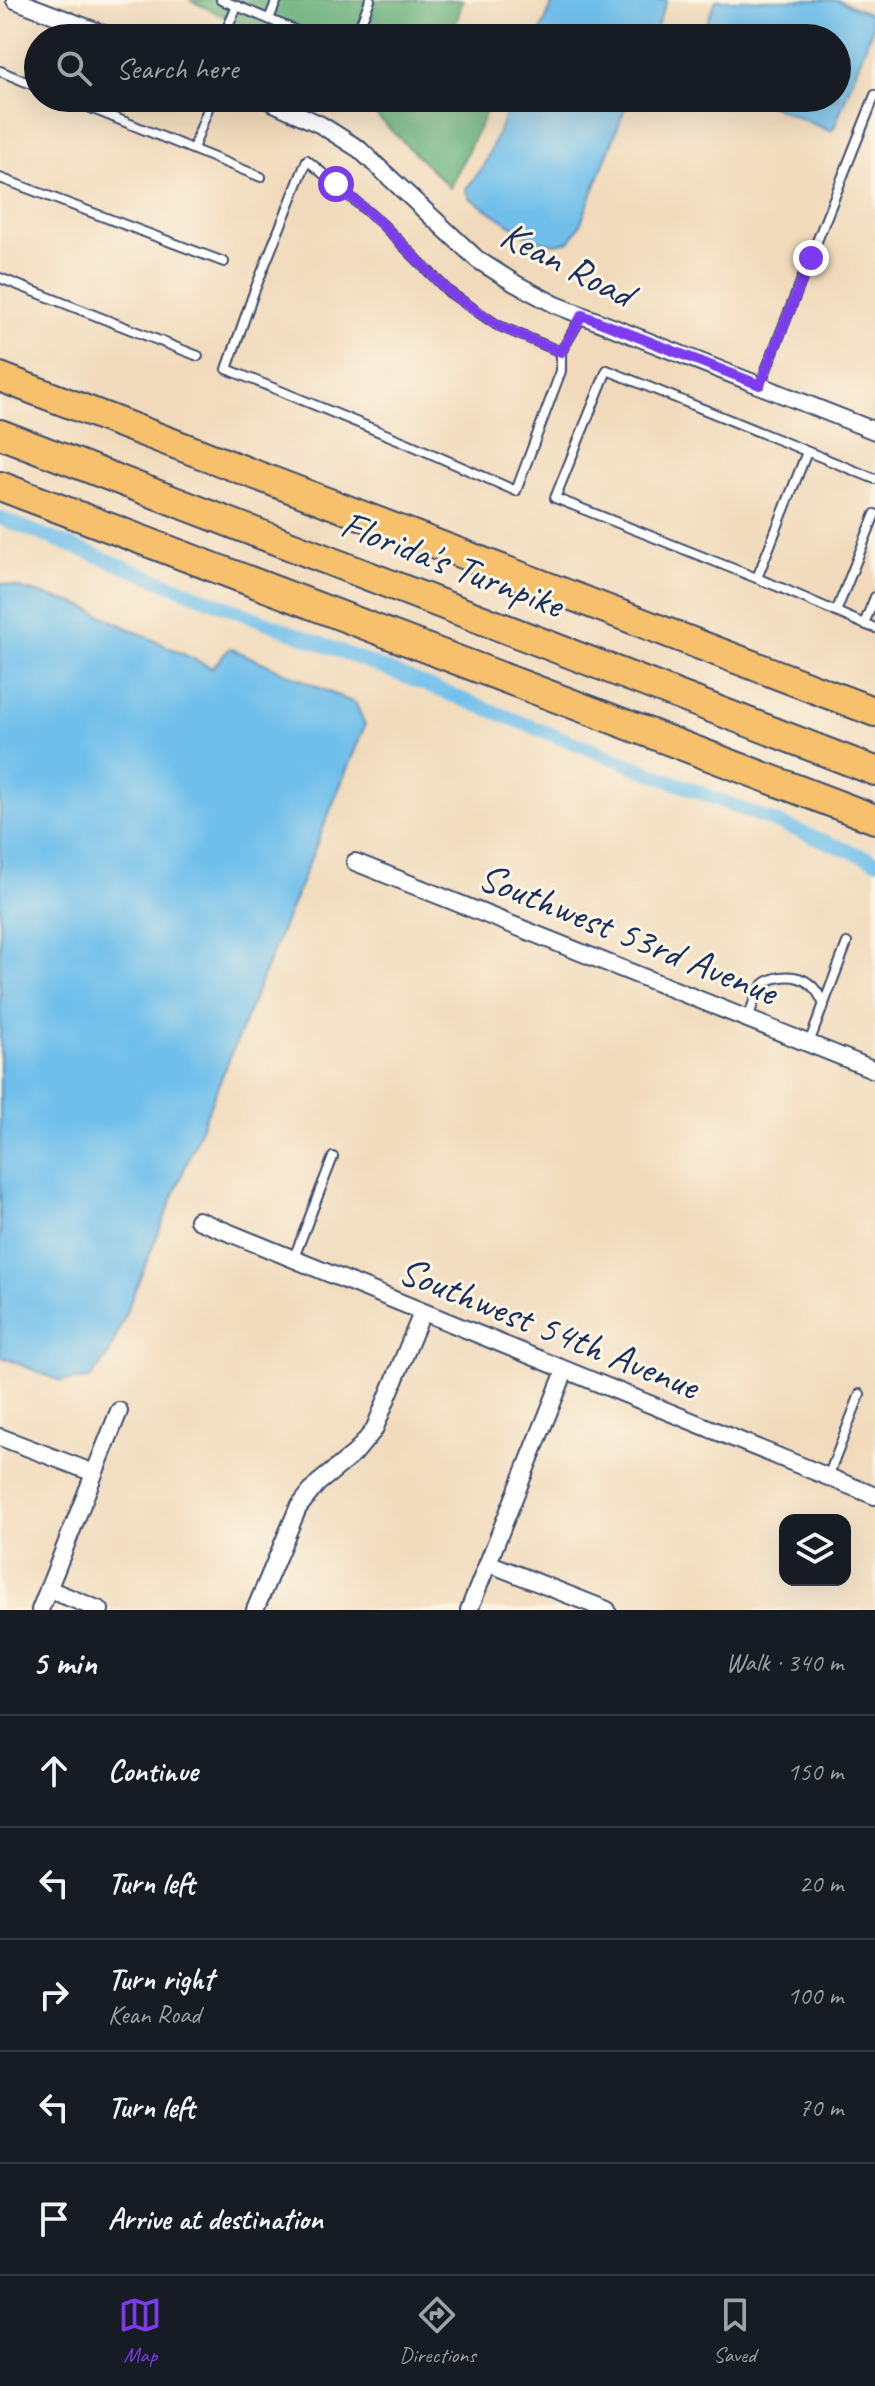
<!DOCTYPE html>
<html lang="en">
<head>
<meta charset="utf-8">
<style>
  body { margin:0; font-family:Caveat,sans-serif; background:#242831; color:#f1f3f6 }
  .controls { position:absolute; right:24px; bottom:24px; display:grid; overflow:hidden; border-radius:16px; box-shadow:0 8px 32px #0002 }
  .controls button { width:72px; height:72px; display:grid; place-items:center; padding:0; border:0; border-bottom:2px solid #363941; background:#171b24; color:#f1f3f6; font:40px sans-serif }
  .stop { position:absolute; width:24px; height:24px; margin:-18px; border:6px solid #7c3aed; border-radius:50%; background:#fff }
  .stop.end { background:#7c3aed; border-color:#fff; box-shadow:0 2px 8px #0008 }
  .list { margin:0; padding:0; list-style:none }
  h2 { display:flex; justify-content:space-between; align-items:center; height:104px; margin:0; padding:0 32px; font-size:34px }
  h2 small { font-size:26px; font-weight:400; color:#9ea1a6 }
  .list li { display:grid; grid-template-columns:52px 1fr auto; gap:24px; align-items:center; box-sizing:border-box; height:112px; padding:0 32px; border-top:2px solid #363941 }
  .list b { display:block; font-size:30px; white-space:nowrap }
  .list p { margin:0; font-size:26px; white-space:nowrap; color:#9ea1a6 }
  .list em { font-size:26px; font-style:normal; color:#9ea1a6 }
  .icon { flex:none; width:44px; height:44px; fill:none; stroke:currentColor; stroke-width:2; stroke-linecap:round; stroke-linejoin:round }
  .map { position:relative; flex:none; width:875px; height:1610px; overflow:hidden }
  .search { position:absolute; background:#171b24; box-shadow:0 8px 32px #0002; left:24px; right:24px; top:24px; height:88px; display:flex; align-items:center; gap:20px; box-sizing:border-box; padding:0 28px; border-radius:44px; color:#9ea1a6; font-size:30px }
  .sheet { height:664px; background:#171b24 }
  nav { display:flex; justify-content:space-around; align-items:center; box-sizing:border-box; height:112px; border-top:2px solid #363941; background:#171b24; font-size:22px; color:#9ea1a6 }
  nav a { display:grid; justify-items:center; gap:4px }
  nav .on { color:#7c3aed }
  .map>svg:first-child { display:block }
  .forest { fill:#64af78; stroke:#406f6b; stroke-width:2 }
  .water { fill:#70bfeb; stroke:#4677a4; stroke-width:2 }
  .lines { fill:none; stroke-linecap:round; stroke-linejoin:round }
  .canal { stroke:#70bfeb; stroke-width:14 }
  .lane-casing { stroke:#3b496c; stroke-width:12 }
  .street-casing { stroke:#3b496c; stroke-width:20 }
  .highway-casing { stroke:#3b496c; stroke-width:32 }
  .lane { stroke:#fff; stroke-width:8 }
  .street { stroke:#fff; stroke-width:16 }
  .highway { stroke:#f7c06c; stroke-width:28 }
  .route { stroke:#7c3aed; stroke-width:10 }
  .labels { text-anchor:middle; dominant-baseline:central; stroke-width:6; stroke-linejoin:round; paint-order:stroke }
  .street-label { font-size:40px; fill:#1b2f5e; stroke:#fcf5e5 }
</style>
</head>
<body>
<div class="map">
<svg width="875" height="1610" viewBox="0 0 875 1610">
  <rect width="100%" height="100%" fill="#fcf5e5"/>
  <filter id="ink" filterUnits="userSpaceOnUse"><feTurbulence type="fractalNoise" baseFrequency=".0125" numOctaves="2"/><feDisplacementMap in="SourceGraphic" scale="16" xChannelSelector="R" yChannelSelector="G"/><feConvolveMatrix kernelMatrix="1 2 1 2 8 2 1 2 1" color-interpolation-filters="sRGB"/></filter>
  <filter id="wash" filterUnits="userSpaceOnUse"><feTurbulence type="fractalNoise" baseFrequency=".006" numOctaves="4" result="noise"/><feDisplacementMap in="SourceGraphic" scale="32" xChannelSelector="R" yChannelSelector="G"/><feGaussianBlur stdDeviation="1.8" result="paint"/><feColorMatrix in="noise" values="0 0 0 0 0 0 0 0 0 0 0 0 0 0 0 0 0 1.4 0 .05"/><feComposite in="paint" operator="in"/></filter>
  <g filter="url(#wash)">
    <rect width="100%" height="100%" fill="#f1dabb"/>
    <g class="forest">
      <path d="M 189,0 L 463,0 L 454,30 L 468,38 L 271,38 Z"/>
      <path d="M 358,98 L 493,98 L 450,188 Z"/>
    </g>
    <g class="water">
      <path d="M 554,0 L 667,0 L 652,38 L 538,38 Z"/>
      <path d="M 716,0 L 838,0 L 870,14 L 873,26 L 834,128 L 830,131 L 753,98 L 837,98 L 837,38 L 700,38 Z"/>
      <path d="M 513,98 L 629,98 L 580,225 L 570,241 L 555,244 L 534,240 L 470,198 L 466,189 L 483,167 Z"/>
      <path d="M 0,583 L 78,604 L 212,668 L 230,648 L 356,704 L 365,725 L 109,1354 L 90,1379 L 60,1381 L 0,1356 Z"/>
    </g>
    <g class="lines">
      <path class="canal" d="M 0,518 L 875,861"/>
    </g>
  </g>
  <g filter="url(#ink)">
    <g class="lines">
      <g class="lane-casing">
        <g id="lane">
          <path d="M 221,0 L 237,6 L 223,38"/>
          <path d="M 237,6 L 314,38"/>
          <path d="M 269,19 L 277,0"/>
          <path d="M 355,38 L 370,0"/>
          <path d="M 0,71 L 38,87"/>
          <path d="M 66,98 L 261,177"/>
          <path d="M 193,149 L 212,98"/>
          <path d="M 0,178 L 224,262"/>
          <path d="M 0,278 L 198,356"/>
          <path d="M 561,352 L 497,325 L 449,292 L 382,224 L 307,160 L 254,292 L 227,369 L 407,443 L 516,491 L 561,371 L 561,352 L 582,316"/>
          <path d="M 760,385 L 875,95"/>
          <path d="M 757,578 L 807,452"/>
          <path d="M 875,597 L 864,624 L 875,628"/>
          <path d="M 836,612 L 875,514"/>
          <path d="M 864,624 L 779,587 L 555,498 L 607,370 L 875,479"/>
          <path d="M 748,1019 C 752,1009 755,992 764,984 C 768,980 775,978 781,977 C 803,974 816,985 824,1005"/>
          <path d="M 809,1043 L 847,943"/>
          <path d="M 293,1260 L 333,1157"/>
          <path d="M 828,1477 L 860,1394"/>
        </g>
      </g>
      <g class="street-casing">
        <g id="street">
          <path d="M 15,0 L 114,38"/>
          <path d="M 263,98 L 321,125 L 359,149 L 478,260 L 516,284 L 556,305 L 875,431"/>
          <path d="M 355,862 L 875,1070"/>
          <path d="M 198,1220 L 875,1496"/>
          <path d="M 0,1437 L 94,1473"/>
          <path d="M 488,1563 L 607,1610"/>
          <path d="M 48,1589 L 100,1610"/>
          <path d="M 40,1610 L 119,1411"/>
          <path d="M 255,1610 L 298,1508 L 317,1484 L 355,1453 L 374,1430 L 422,1313"/>
          <path d="M 469,1610 L 565,1371"/>
        </g>
      </g>
      <g class="highway-casing">
        <g id="highway">
          <path d="M 0,377 L 875,712"/>
          <path d="M 0,434 L 875,771"/>
          <path d="M 0,486 L 875,819"/>
        </g>
      </g>
      <use href="#lane" class="lane"/>
      <use href="#street" class="street"/>
      <use href="#highway" class="highway"/>
    </g>
  </g>
  <g class="lines" filter="url(#ink)">
    <path class="route" d="M 336,184 L 382,224 L 449,292 L 497,325 L 561,352 L 582,315 L 760,385 L 811,258"/>
  </g>
  <g class="labels">
    <g class="street-label">
      <text transform="translate(567 264) rotate(27)">Kean Road</text>
      <text transform="translate(452 564) rotate(21)">Florida's Turnpike</text>
      <text transform="translate(628 934) rotate(22)">Southwest 53rd Avenue</text>
      <text transform="translate(549 1328) rotate(22)">Southwest 54th Avenue</text>
    </g>
  </g>
</svg>
<div class="controls">
<button><svg class="icon" aria-label="layers" viewBox="0 0 24 24"><path d="M12 4l9 5-9 5-9-5zM3 14l9 5 9-5"/></svg></button>
</div>
<div class="stop" style="left:336px;top:184px"></div>
<div class="stop end" style="left:811px;top:258px"></div>
<div class="search"><svg class="icon" aria-label="search" viewBox="0 0 24 24"><circle cx="10" cy="10" r="6"/><path d="M15 15l6 6"/></svg>Search here</div>
</div>
<section class="sheet">
<h2>5 min<small>Walk · 340 m</small></h2>
<ul class="list">
<li><svg class="icon" aria-label="ahead" viewBox="0 0 24 24"><path d="M12 20V5M6 11l6-6 6 6"/></svg><div><b>Continue</b></div><em>150 m</em></li>
<li><svg class="icon" aria-label="left" viewBox="0 0 24 24"><path d="M17 20v-9H6M10 6l-5 5 5 5"/></svg><div><b>Turn left</b></div><em>20 m</em></li>
<li><svg class="icon" aria-label="right" viewBox="0 0 24 24"><path d="M7 20v-9h11M14 6l5 5-5 5"/></svg><div><b>Turn right</b><p>Kean Road</p></div><em>100 m</em></li>
<li><svg class="icon" aria-label="left" viewBox="0 0 24 24"><path d="M17 20v-9H6M10 6l-5 5 5 5"/></svg><div><b>Turn left</b></div><em>70 m</em></li>
<li><svg class="icon" aria-label="arrive" viewBox="0 0 24 24"><path d="M6 21V4h12l-3 4 3 4H6"/></svg><div><b>Arrive at destination</b></div></li>
</ul>
</section>
<nav>
<a class="on"><svg class="icon" aria-label="map" viewBox="0 0 24 24"><path d="M3 6l6-2 6 2 6-2v14l-6 2-6-2-6 2zM9 4v14M15 6v14"/></svg>Map</a>
<a><svg class="icon" aria-label="directions" viewBox="0 0 24 24"><path d="M12 3l9 9-9 9-9-9zM9 14v-3h6M13 9l2 2-2 2"/></svg>Directions</a>
<a><svg class="icon" aria-label="saved" viewBox="0 0 24 24"><path d="M7 4h10v16l-5-4-5 4z"/></svg>Saved</a>
</nav>
</body>
</html>
